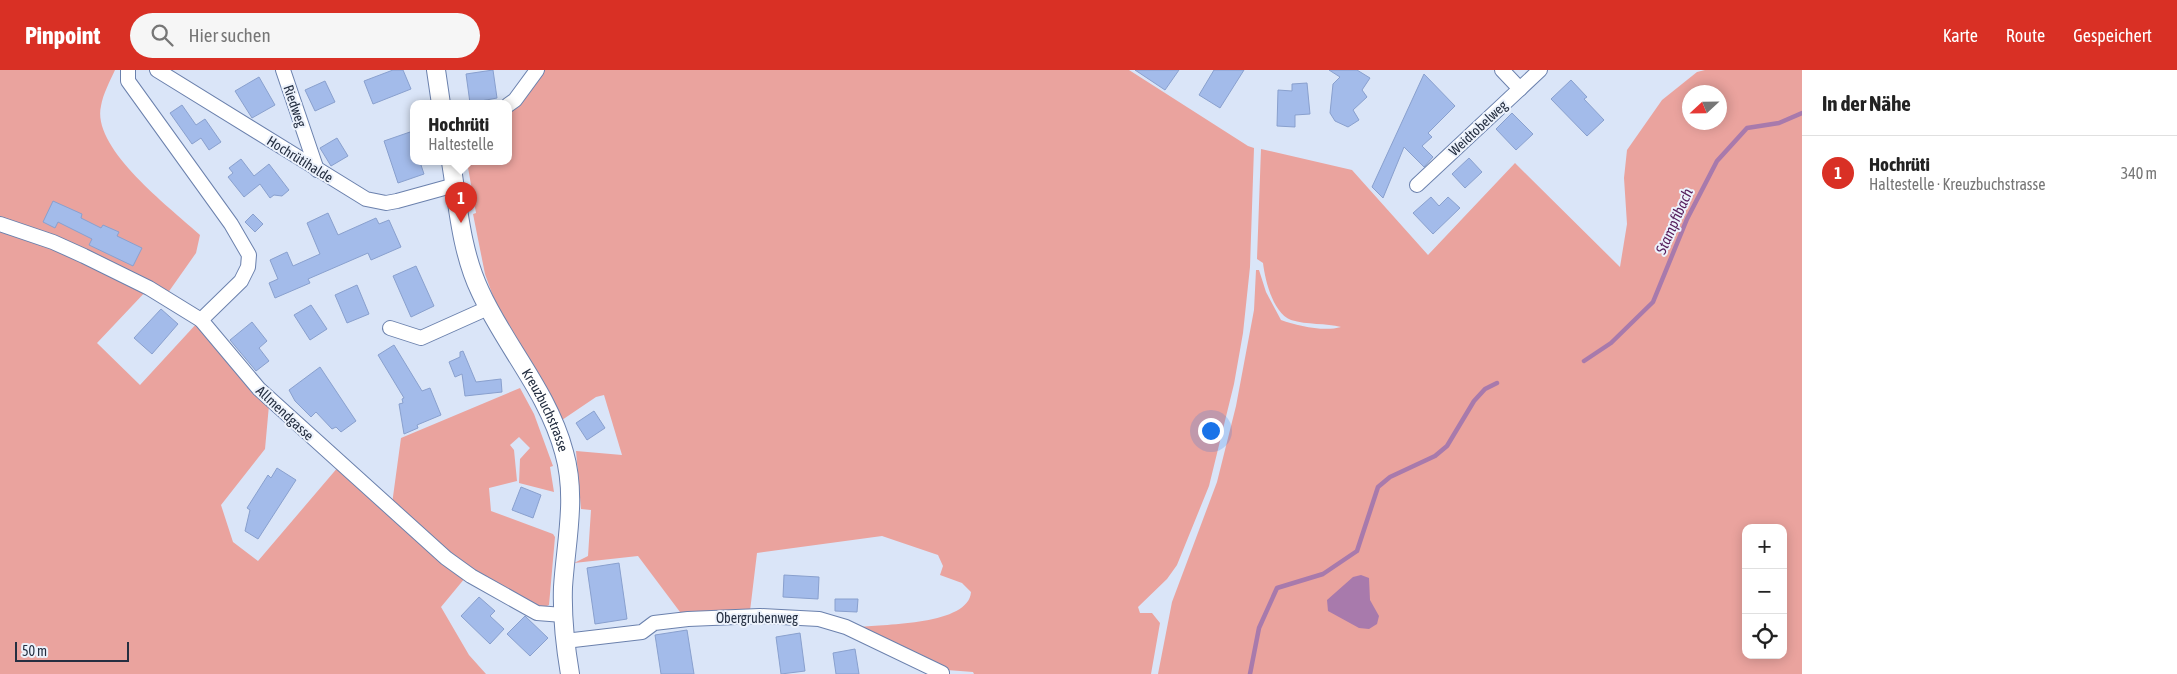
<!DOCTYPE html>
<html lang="de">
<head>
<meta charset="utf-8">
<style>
  body { margin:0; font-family:"Asap Condensed",sans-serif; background:#f6f6f6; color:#222 }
  .controls { position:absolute; right:15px; bottom:15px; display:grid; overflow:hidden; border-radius:10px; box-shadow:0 2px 12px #0003 }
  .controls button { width:45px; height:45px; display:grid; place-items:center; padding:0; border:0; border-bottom:1px solid #e0e0e0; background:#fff; color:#222; font:25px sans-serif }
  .compass { position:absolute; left:1682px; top:15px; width:45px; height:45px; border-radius:50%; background:#fff; box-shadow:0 2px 12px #0003; rotate:248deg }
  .scale { position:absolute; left:15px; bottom:12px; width:114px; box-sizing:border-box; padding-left:5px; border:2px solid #252f41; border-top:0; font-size:14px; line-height:18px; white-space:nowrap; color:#252f41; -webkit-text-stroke:4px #ecf2fc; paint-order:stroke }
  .you { position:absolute; left:1210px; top:360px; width:18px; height:18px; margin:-12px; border:4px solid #fff; border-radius:50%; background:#1a73e8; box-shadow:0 0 0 8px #1a73e833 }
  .badge { display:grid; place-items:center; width:32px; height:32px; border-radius:50%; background:#d93025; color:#fff; font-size:16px; font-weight:700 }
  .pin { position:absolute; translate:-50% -41px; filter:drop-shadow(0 1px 2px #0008) }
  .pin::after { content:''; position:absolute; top:26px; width:18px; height:15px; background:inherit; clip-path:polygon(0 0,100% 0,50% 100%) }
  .popup { position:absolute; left:410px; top:30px; width:102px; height:65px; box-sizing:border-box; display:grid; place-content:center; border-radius:10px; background:#fff; filter:drop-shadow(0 1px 4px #0005); font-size:16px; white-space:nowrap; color:#767676 }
  .popup b { font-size:19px; color:#222 }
  .popup::after { content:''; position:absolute; left:50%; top:100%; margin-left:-10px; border:10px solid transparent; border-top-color:#fff }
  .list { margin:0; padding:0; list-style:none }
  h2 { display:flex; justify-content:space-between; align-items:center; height:65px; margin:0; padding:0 20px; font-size:21px }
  h2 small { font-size:16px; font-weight:400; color:#767676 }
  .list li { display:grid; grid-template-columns:32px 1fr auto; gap:15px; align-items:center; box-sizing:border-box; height:75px; padding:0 20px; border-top:1px solid #e0e0e0 }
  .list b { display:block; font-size:19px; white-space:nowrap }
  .list p { margin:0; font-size:16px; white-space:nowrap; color:#767676 }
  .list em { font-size:16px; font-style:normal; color:#767676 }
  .icon { flex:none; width:28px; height:28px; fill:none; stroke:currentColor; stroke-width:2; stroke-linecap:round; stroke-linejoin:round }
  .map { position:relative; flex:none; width:1802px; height:604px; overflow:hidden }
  header { display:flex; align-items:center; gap:30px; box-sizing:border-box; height:70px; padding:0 25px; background:#d93025; color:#fff }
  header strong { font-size:24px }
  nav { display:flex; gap:28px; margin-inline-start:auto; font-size:18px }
  .search { width:350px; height:45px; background:#f6f6f6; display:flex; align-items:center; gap:12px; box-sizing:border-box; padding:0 18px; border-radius:28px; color:#767676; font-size:19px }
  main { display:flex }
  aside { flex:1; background:#fff }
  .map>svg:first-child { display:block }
  .green { fill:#eaa39e; fill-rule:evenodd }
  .water { fill:#a87aac }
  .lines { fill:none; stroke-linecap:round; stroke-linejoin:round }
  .stream { stroke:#a87aac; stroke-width:4.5 }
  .building { fill:#a3bbea; stroke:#89a0ce }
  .minor-casing { stroke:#6b81ad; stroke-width:16 }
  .tertiary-casing { stroke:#6b81ad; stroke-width:20 }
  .minor { stroke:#fff; stroke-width:14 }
  .tertiary { stroke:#fff; stroke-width:18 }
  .labels { text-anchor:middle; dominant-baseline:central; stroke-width:4; stroke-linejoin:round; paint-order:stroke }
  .street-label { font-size:14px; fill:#252f41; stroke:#ecf2fc }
  .water-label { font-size:15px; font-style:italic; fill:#551c5b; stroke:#ecf2fc }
</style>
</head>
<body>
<header>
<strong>Pinpoint</strong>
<div class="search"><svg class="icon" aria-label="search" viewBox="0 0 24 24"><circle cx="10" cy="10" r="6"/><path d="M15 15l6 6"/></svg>Hier suchen</div>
<nav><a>Karte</a><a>Route</a><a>Gespeichert</a></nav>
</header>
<main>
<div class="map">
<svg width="1802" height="604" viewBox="0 0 1802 604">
  <rect width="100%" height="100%" fill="#dae5f8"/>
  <g class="green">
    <path d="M 0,0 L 115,0 C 110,11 103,24 101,36 C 91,79 172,139 200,165 L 196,183 L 165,227 L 149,218 L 97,273 L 140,315 L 198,252 L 269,335 L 265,379 L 221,435 L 233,472 L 258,491 L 339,396 L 465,508 L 441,537 L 469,585 L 486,604 L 0,604 Z"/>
    <path d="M 541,0 L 1129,0 L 1248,76 L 1254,78 L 1250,197 L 1243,263 L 1234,314 L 1209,416 L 1177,495 L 1167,509 L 1138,537 L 1140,543 L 1152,543 L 1160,553 L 1151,604 L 974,604 L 973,602 L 947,600 L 860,557 C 885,554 969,555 971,522 L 962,513 L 940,505 L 943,496 L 938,485 L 882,466 L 757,483 L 750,541 L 683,546 L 638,486 L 574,493 L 588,486 L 591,440 L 581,439 L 576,381 L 622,385 L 604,325 L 596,327 L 562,350 L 494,229 L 485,204 L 473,144 L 476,143 L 467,92 L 508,92 L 509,40 Z"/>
    <path d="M 1705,0 L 1802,0 L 1802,604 L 1158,604 L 1172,532 L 1217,412 L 1236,336 L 1254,240 L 1256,200 L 1259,200 L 1266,222 L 1281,250 C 1298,256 1324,262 1341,257 C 1326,253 1307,255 1291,250 C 1273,243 1265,210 1263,193 L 1257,189 L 1261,79 L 1352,100 L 1428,185 L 1515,93 L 1620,197 L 1627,154 L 1624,108 L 1627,80 L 1662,30 L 1697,2 ZM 1690,22 L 1720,22 L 1720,52 L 1690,52 ZM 1746,458 L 1783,458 L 1783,585 L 1746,585 Z"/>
    <path d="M 520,318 L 534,344 L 553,396 L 550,397 L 554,422 L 519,413 L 520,389 L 530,378 L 519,367 L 510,375 L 514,380 L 517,411 L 489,418 L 491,441 L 553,464 L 555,467 L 549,535 L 545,537 L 536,536 L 469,500 L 392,434 L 401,368 Z"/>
  </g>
  <path class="water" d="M 1361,505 L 1369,508 L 1370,530 L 1379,546 L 1377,554 L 1369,559 L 1359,558 L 1328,541 L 1327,530 L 1353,507 Z"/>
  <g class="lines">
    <g class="stream">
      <path d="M 1584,291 L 1611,273 L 1653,232 L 1687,149 L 1717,91 L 1747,58 L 1779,53 L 1802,43"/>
      <path d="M 1250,604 L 1259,558 L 1277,518 L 1323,504 L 1357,481 L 1378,417 L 1390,407 L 1435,386 L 1447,376 L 1474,331 L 1485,319 L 1497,313"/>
    </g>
  </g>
  <g class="building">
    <path d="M 393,0 L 403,0 L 411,19 L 373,34 L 364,11 Z"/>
    <path d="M 493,0 L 497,28 L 470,33 L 466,4 Z"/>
    <path d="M 1135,0 L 1179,0 L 1165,20 Z"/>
    <path d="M 1214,0 L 1244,0 L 1220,38 L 1199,25 Z"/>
    <path d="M 1329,0 L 1357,0 L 1370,8 L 1362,20 L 1367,27 L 1353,40 L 1359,50 L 1348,57 L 1335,51 L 1330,43 L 1333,14 L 1340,7 Z"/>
    <path d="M 1424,4 L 1455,36 L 1428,63 L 1432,67 L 1422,76 L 1433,87 L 1424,97 L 1404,77 L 1383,128 L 1372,117 Z"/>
    <path d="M 259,7 L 275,35 L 252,48 L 235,21 Z"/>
    <path d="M 1571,10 L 1587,27 L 1584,29 L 1604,50 L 1587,66 L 1551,29 Z"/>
    <path d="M 325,11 L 335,32 L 315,41 L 305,20 Z"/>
    <path d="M 1307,13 L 1310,44 L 1295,45 L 1295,57 L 1277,56 L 1278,20 L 1292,21 L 1292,14 Z"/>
    <path d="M 182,35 L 196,55 L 205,49 L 221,72 L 209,80 L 201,68 L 192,74 L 170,43 Z"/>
    <path d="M 1512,43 L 1533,64 L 1516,80 L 1496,59 Z"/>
    <path d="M 410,62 L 414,72 L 414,92 L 420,92 L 424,104 L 398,113 L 384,71 Z"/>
    <path d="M 337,68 L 348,86 L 331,96 L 320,78 Z"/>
    <path d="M 1469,88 L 1482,102 L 1465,118 L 1452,104 Z"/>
    <path d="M 241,89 L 254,106 L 269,94 L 289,120 L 282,126 L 274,125 L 270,128 L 260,114 L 244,127 L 228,107 L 233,103 L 229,98 Z"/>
    <path d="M 1431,127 L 1439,136 L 1448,127 L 1460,138 L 1433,164 L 1413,143 Z"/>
    <path d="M 53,131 L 82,144 L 81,148 L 101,158 L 103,155 L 119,162 L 117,166 L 142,178 L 133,196 L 89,175 L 92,169 L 58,152 L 55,158 L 43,152 Z"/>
    <path d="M 328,143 L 338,165 L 376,148 L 379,154 L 389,150 L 401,177 L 371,190 L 368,183 L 308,209 L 310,213 L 275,228 L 269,213 L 278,209 L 270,190 L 287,182 L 293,196 L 320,184 L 307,153 Z"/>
    <path d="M 253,144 L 263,154 L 255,162 L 245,152 Z"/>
    <path d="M 416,196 L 434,236 L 411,247 L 393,206 Z"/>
    <path d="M 357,215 L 369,244 L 347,253 L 335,225 Z"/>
    <path d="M 311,235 L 327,259 L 310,270 L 294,245 Z"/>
    <path d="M 161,239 L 178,254 L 152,284 L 134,268 Z"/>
    <path d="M 252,252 L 267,271 L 259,278 L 269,291 L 256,301 L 230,270 Z"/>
    <path d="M 394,275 L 422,321 L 430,318 L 441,345 L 417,355 L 418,358 L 404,364 L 399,334 L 403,333 L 402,329 L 404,328 L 378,285 Z"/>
    <path d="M 463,281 L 476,312 L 501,309 L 502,322 L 465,326 L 462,304 L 455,307 L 449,292 L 460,287 L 460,282 Z"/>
    <path d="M 320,297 L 356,351 L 341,362 L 336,357 L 332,359 L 316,342 L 311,347 L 295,331 L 289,320 Z"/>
    <path d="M 594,341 L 605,358 L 587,370 L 576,353 Z"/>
    <path d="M 277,398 L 296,410 L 258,469 L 245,461 L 250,440 L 247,438 L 268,405 L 271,408 Z"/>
    <path d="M 521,417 L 541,425 L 533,448 L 512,440 Z"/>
    <path d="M 619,493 L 627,549 L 595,554 L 587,498 Z"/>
    <path d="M 784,505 L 819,507 L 818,529 L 783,527 Z"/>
    <path d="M 479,527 L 495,541 L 490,546 L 504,559 L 490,574 L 461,546 Z"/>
    <path d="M 835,529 L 858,529 L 857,542 L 835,541 Z"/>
    <path d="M 525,546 L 548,568 L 530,586 L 507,564 Z"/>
    <path d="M 687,560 L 694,604 L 661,604 L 655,565 Z"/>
    <path d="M 800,563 L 805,601 L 781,604 L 776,567 Z"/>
    <path d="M 855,579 L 859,604 L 836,604 L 833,583 Z"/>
  </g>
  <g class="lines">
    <g class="minor-casing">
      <g id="minor">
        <path d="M 128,0 L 128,11 L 231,154 L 249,185 L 248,197 L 241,211 L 201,250"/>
        <path d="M 157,0 L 366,129 L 386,133 L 397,131 L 455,115"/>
        <path d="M 283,0 L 317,100"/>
        <path d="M 1502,0 L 1520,19"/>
        <path d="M 508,35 L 515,30 L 537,0"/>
        <path d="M 1417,115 L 1540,0"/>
        <path d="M 0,154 L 53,172 L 84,186 L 149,218 L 201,250 L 259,319 L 446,488 L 471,506 L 537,543 L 563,545"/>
        <path d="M 390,258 L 421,268 L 488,238"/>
        <path d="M 565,571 L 642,562 L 654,553 L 688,549 L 760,546 L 819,549 L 846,557 L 942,603"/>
      </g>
    </g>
    <g class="tertiary-casing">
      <g id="tertiary">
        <path d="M 436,0 L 441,34"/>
        <path id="s1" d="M 451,92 C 458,135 461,181 480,221 C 505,276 548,322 564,382 C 577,427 566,471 563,517 C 562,546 565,575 570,604"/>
      </g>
    </g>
    <use href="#minor" class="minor"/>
    <use href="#tertiary" class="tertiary"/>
  </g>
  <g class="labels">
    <g class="street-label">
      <text transform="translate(295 36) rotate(71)">Riedweg</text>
      <text transform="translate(1478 58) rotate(-43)">Weidtobelweg</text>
      <text transform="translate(300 89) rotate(32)">Hochrütihalde</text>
      <text stroke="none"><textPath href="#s1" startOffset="269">Kreuzbuchstrasse</textPath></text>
      <text transform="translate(285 343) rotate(43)">Allmendgasse</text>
      <text x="757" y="548">Obergrubenweg</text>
    </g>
    <g class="water-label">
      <text transform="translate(1674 151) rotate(-66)">Stampfibach</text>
    </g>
  </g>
</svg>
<div class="controls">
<button>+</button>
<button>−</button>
<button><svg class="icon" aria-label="locate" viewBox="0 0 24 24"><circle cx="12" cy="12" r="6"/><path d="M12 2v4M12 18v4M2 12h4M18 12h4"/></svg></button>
</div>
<svg class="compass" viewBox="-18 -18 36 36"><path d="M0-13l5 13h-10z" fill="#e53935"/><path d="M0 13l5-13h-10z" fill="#767676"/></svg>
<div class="scale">50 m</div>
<div class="you"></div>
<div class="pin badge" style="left:461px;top:153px">1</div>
<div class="popup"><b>Hochrüti</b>Haltestelle</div>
</div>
<aside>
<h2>In der Nähe<small></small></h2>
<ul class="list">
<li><span class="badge">1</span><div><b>Hochrüti</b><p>Haltestelle · Kreuzbuchstrasse</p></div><em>340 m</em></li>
</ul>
</aside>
</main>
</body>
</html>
